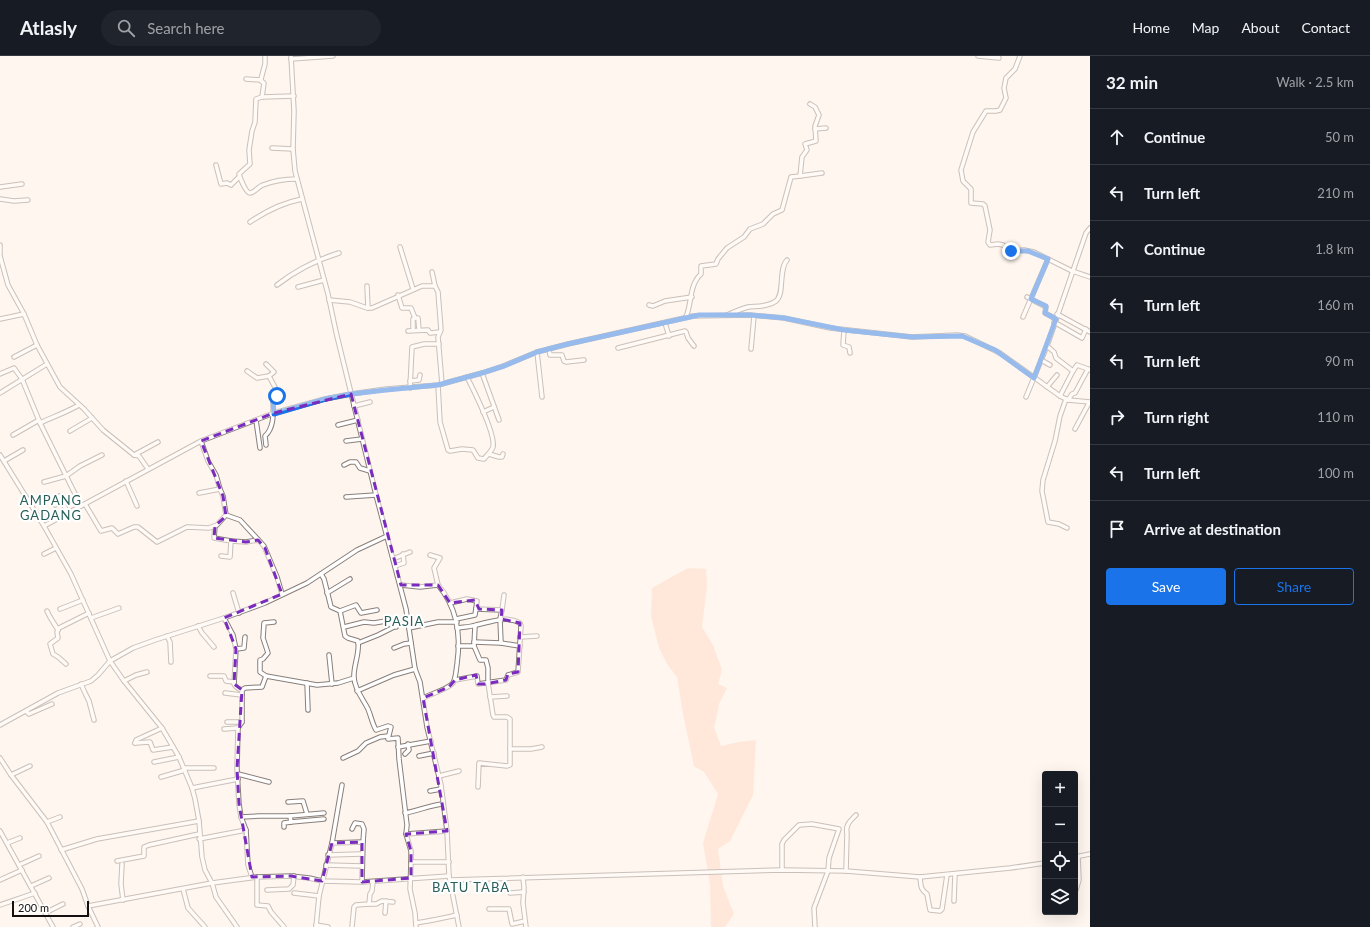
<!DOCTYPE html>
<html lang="en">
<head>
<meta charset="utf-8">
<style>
  body { margin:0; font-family:Lato,sans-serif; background:#20242c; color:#f1f3f6 }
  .controls { position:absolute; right:12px; bottom:12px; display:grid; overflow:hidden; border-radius:4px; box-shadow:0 4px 16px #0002 }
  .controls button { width:36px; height:36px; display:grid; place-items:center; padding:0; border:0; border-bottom:1px solid #363941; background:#171b24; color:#f1f3f6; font:20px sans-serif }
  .scale { position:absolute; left:12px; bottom:10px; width:77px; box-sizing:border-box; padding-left:4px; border:2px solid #14100f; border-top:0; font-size:11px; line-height:14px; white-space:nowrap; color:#14100f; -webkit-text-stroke:3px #fff; paint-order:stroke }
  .stop { position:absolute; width:12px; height:12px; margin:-9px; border:3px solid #1a73e8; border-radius:50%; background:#fff }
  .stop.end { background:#1a73e8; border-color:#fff; box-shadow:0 1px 4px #0008 }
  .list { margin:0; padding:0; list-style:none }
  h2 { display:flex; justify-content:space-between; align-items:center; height:52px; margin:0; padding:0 16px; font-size:17px }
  h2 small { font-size:13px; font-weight:400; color:#9ea1a6 }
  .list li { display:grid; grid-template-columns:26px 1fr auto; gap:12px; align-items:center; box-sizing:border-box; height:56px; padding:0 16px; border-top:1px solid #363941 }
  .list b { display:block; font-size:15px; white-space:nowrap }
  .list em { font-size:13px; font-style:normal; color:#9ea1a6 }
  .actions { display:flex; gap:8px; padding:12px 16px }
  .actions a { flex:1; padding:9px 0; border:1px solid #1a73e8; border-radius:4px; text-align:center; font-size:14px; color:#1a73e8 }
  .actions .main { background:#1a73e8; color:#fff }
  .icon { flex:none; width:22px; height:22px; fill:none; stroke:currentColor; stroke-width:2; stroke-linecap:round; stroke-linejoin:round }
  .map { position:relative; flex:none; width:1090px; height:871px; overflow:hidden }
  header { display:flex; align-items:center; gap:24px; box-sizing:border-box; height:56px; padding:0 20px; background:#171b24; border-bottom:1px solid #363941 }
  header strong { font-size:19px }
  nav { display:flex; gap:22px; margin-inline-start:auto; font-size:14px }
  .search { width:280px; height:36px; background:#20242c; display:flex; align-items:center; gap:10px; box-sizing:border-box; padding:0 14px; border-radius:22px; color:#9ea1a6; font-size:15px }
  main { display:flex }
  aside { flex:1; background:#171b24 }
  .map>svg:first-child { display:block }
  .green { fill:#fed8c1 }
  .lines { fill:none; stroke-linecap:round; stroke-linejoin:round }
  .minor-casing { stroke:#887f7a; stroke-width:5.5 }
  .minor { stroke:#fff; stroke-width:3.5 }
  .route { stroke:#1a73e8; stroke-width:5 }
  .marked { fill:none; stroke:#7b2cbf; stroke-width:3; stroke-dasharray:8 5; stroke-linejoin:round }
  .labels { text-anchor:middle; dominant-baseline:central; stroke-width:4; stroke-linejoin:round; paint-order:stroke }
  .quarter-label { font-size:13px; letter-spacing:1px; fill:#275f59; stroke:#fff }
</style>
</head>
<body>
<header>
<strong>Atlasly</strong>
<div class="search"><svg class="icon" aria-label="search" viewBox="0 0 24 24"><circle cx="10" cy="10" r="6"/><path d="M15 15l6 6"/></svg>Search here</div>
<nav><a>Home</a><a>Map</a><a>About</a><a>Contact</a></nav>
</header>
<main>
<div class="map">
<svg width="1090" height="871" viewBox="0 0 1090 871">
  <rect width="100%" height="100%" fill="#fff5ef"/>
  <path class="green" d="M 688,512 L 706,513 L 707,530 L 702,571 L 713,589 L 722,614 L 718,628 L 727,632 L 719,648 L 716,664 L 714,671 L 721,690 L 739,686 L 756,684 L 753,739 L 730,785 L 718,793 L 723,830 L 734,858 L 725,871 L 711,871 L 710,829 L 703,787 L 718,738 L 704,716 L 694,710 L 683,658 L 677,621 L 667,608 L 659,592 L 651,560 L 652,532 Z"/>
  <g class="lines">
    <g class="minor-casing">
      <g id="minor">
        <path d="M 291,0 L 294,55 L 293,93 L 295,115 L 328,238 L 336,276 L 376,439 L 406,553 L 415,613 L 420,626 L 427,671 L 441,729 L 447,775 L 449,820 L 459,871"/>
        <path d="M 978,0 L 999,2 L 998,0"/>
        <path d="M 1020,0 L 1015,13 L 1006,22 L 1004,32 L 1006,42 L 1000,54 L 996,55 L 986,55 L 973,76 L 961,114 L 963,125 L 971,133 L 971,147 L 983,148 L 985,150 L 990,174 L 988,186 L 990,189 L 998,188 L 1003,189 L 1008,195 L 1024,194 L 1034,196 L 1072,215 L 1090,221"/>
        <path d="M 291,3 L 333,0"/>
        <path d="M 246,23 L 261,24"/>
        <path d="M 294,40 L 262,41 L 256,43 L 255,66 L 252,75 L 249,94 L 250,108 L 239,118 C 240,122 246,137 250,137 C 254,137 259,130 263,129 C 273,125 286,123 297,123"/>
        <path d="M 262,41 L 264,27 L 261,25 L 261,23 L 265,8 L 265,0"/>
        <path d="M 815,73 L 826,72"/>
        <path d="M 272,92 L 293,93"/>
        <path d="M 216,109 L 221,128 L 227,127 L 231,129 L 239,121"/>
        <path d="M 800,120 L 822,117"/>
        <path d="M 0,131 L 22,128"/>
        <path d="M 0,143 L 14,145 L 28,144"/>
        <path d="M 250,166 C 266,155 282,147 302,143"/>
        <path d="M 0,189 L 0,198"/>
        <path d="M 400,191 L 413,233"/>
        <path d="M 0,200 L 8,229 L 24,258 L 37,289 L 60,331 L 84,353 L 103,374 L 134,399 L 139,400 L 148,413"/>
        <path d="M 432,216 L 435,230"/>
        <path d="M 277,229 C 296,214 316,204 339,197"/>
        <path d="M 367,230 L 368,252"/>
        <path d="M 298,231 L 324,224"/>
        <path d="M 398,239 L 402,252 L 411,252 L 415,262 L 418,262 L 419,274"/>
        <path d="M 1027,241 L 1046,251 L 1045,257 L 1056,263"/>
        <path d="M 329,244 L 350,246 L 367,252 L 372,252 L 422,230 L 435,230 L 438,236 L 441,274 L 438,281 L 442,328"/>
        <path d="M 649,249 L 653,250 L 665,245 L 692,241"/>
        <path d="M 1057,258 L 1090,276"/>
        <path d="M 727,259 C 734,256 741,253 748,251 C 757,250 768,251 776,245 C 785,238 778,214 787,204"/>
        <path d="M 686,261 C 692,247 689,229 701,218 L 701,210 L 716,208 L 718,203 L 727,192 L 744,181 L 750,173 L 763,168 L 773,158 L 782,154 L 791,121 L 800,120 L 802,101 L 807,94 L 805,88 L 816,85 L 815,70 L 819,59 L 815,51 L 810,48"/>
        <path d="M 1023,261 L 1048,203"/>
        <path d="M 0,263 L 24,258"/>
        <path d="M 1054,266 L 1082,282 L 1086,273"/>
        <path d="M 665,267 L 669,280"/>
        <path d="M 413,274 L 413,263 L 415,262"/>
        <path d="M 844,274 L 843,289 L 849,291 L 850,297"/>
        <path d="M 408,275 L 428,274 L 430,277 L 440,276"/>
        <path d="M 1047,290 L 1054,296 L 1056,302 L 1073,315 L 1060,340"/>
        <path d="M 618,292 L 685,275 L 686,276 L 688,282 L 694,290"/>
        <path d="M 549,293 L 550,299 L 562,299 L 564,305 L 566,306 L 584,304"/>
        <path d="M 751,293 L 754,260"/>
        <path d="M 537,296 L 542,341"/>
        <path d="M 14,301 L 37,289"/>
        <path d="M 1041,304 L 1050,309"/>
        <path d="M 266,308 L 274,316 L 269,320"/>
        <path d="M 247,315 L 257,322 L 269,320 L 278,337 L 273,344 C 273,355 275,371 265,380 L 266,389"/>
        <path d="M 1073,315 L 1077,309 L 1088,313"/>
        <path d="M 482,317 L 499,364"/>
        <path d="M 0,318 L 14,312 L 22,323 L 40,367 L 81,450"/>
        <path d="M 410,325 L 419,324 L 420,319"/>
        <path d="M 438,329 L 440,366 L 448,394 L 450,395 L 462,393 L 473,394 L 478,402 L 484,403 C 487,399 491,396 493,391 C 496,378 474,335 467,321"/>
        <path d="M 1047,331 L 1057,319"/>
        <path d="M 410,332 L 412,291 L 424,288 L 439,288"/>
        <path d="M 0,337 L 47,308"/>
        <path d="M 1026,341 L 1047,290 L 1086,177 L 1090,172"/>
        <path d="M 1066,343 L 1060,360 L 1055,385 L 1043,424 L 1042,435 L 1048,466 L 1059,468 L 1067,472"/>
        <path d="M 1068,344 L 1072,338 L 1075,337 L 1088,313 L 1090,314"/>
        <path d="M 354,350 L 370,346"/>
        <path d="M 483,356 L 494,351"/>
        <path d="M 256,364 L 260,392"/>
        <path d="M 40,367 C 53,361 67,356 79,349"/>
        <path d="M 338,369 L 358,364"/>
        <path d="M 1075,373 L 1089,347"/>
        <path d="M 70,375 L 92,362"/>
        <path d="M 13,379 L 39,364"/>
        <path d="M 201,385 L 208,405 L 216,419 L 220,433 L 223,440 L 226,459 L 240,464 L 264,490 L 277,521 L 282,538"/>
        <path d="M 346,385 L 362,383"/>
        <path d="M 489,398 L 499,401 L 502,401 L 503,398"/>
        <path d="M 0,399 L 44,470 L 71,518 L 110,605 L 124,625 L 162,672 L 179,701 L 192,732 L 195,743 L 199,765 L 202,801 L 205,814 L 212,827 L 216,841 L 237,871"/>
        <path d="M 134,399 L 158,386"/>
        <path d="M 4,405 L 23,394"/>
        <path d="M 344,409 L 350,406 L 356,406 L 360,412 L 370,415"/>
        <path d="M 126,425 L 137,450"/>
        <path d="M 44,426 L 66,420 L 80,410 L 102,399"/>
        <path d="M 199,437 L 220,433"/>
        <path d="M 59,440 L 68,457"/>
        <path d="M 346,441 L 376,439"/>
        <path d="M 85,448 L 101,475 L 112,472 L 118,478 L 134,471 L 138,471 L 157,486 L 187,471 L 209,472 L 217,469 L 226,459"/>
        <path d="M 55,449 L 62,445"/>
        <path d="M 44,470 L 201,385 L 274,357 L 325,343 L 351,338 L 386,333 L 438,329 L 482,317 L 503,310 L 537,296 L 568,288 L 693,260 L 750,259 L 784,262 L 830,272 L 912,281 L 957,279 L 965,280 L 1000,297 L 1060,340 L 1068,344 L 1090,346"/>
        <path d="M 215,470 L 214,482 L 231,485"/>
        <path d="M 44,498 L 56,492"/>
        <path d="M 430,499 L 440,502 L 434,512 L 438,529"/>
        <path d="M 221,500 L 230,501 L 231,485 L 246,486 L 258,484"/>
        <path d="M 393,503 L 410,496"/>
        <path d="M 395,510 L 404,507 L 403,498"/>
        <path d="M 321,518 L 324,523 L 331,551 L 340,555 L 345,580 L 348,582 L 358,585 C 360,598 353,610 354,622 C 355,634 363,643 368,653 C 371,660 372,667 376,674 L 388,670 L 391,671 L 388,683 L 398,682 L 399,703 L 407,769 L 406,778 L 411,795 L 411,806 L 410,833 L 415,857 L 416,871"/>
        <path d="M 401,529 L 420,531 L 438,529 C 457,551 461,580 457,608 C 456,614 456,622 453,627 C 448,633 431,638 423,642"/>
        <path d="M 233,537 L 239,557"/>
        <path d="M 327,537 L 350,523"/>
        <path d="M 450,547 L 467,543 L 477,545 L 475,559 L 456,563"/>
        <path d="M 60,553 L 83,544"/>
        <path d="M 476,553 L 502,554 L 500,563 L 501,587"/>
        <path d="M 502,554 L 504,539"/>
        <path d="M 47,555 L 50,561 L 58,574"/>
        <path d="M 340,555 L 356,549 L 361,557 L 377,554"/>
        <path d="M 91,562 L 119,552"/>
        <path d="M 224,562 L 233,579 L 236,593 L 234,628 C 236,632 238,633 242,634 L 245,632 L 262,631 L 266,620 L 317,629 L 338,627 L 354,622"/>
        <path d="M 198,570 L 202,577 L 214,591"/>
        <path d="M 475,570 L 474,590 L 480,604 L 486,604 L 488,612 L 488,627 L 493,659 L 494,661 L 507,661 L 510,663 L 510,709 L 507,710 L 479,707 L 478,731"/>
        <path d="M 344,571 L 364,566 L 374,567 L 392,564 L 394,565 L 396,571"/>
        <path d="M 409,572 L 438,566 L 457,566"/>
        <path d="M 167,580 L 170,586 L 171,606"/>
        <path d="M 520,581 L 537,580"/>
        <path d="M 474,586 L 501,587 L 520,590"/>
        <path d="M 358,587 L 378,579 L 408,564"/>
        <path d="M 458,590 L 474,590"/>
        <path d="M 394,592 L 404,588 L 411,587"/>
        <path d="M 236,593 L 244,592 L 245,581"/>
        <path d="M 329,599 L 332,628"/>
        <path d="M 66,608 L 58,601 L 53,598 L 50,588 L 58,582 L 57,576 L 59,572 L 89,557"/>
        <path d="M 210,620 L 224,620 L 226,625 L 234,626"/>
        <path d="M 266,620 L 260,616 L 260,604 L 263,603 L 268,597 L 263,582 L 264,567 L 274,566"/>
        <path d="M 455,624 L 477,620 L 478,628 L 506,624 L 508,619 L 518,616 L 521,570 L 520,567 C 507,559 490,566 476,569 C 470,571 464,571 457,572"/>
        <path d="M 124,625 L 136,619 L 147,616"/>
        <path d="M 307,627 L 308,654"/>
        <path d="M 81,628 L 85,637 L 89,645 L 94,664"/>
        <path d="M 242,634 L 242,666 L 238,672 L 237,713 L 239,748 L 241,761 L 246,774 L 248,809 L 252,821"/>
        <path d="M 357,635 L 394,619 L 415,613"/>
        <path d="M 225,637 L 242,639"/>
        <path d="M 490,641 L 507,640"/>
        <path d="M 26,655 L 29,658 L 52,648"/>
        <path d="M 227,666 L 242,666"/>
        <path d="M 0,669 L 58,637 L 91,625 L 98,619 L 110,605 L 133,592 L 155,584 L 224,562 L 265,547 L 307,527 L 357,494 L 387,480"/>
        <path d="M 224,673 L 238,672"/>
        <path d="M 135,687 L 150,686 L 153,694 L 173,691"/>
        <path d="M 135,687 L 136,684 L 162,672"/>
        <path d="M 398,691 L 431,685"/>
        <path d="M 510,693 L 531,693 L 542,691"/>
        <path d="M 405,698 L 409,694 L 408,688"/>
        <path d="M 419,700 L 434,697"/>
        <path d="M 0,702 L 11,719 L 47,766 L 82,833 L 88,850 L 98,871"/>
        <path d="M 343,702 L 358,695 L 366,687 L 380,681 L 388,680"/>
        <path d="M 154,706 L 179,701"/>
        <path d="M 184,712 L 214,712"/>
        <path d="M 238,718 L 269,726"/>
        <path d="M 11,719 L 30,710"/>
        <path d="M 439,720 L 459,715"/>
        <path d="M 161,721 L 185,714"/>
        <path d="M 192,732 L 238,723"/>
        <path d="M 430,735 L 441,733"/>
        <path d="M 288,746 L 303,745 L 307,758"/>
        <path d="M 405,757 C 418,755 430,749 443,748"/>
        <path d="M 290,760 L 291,766 L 324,763"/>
        <path d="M 241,761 L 259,760 L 290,760 L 324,757"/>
        <path d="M 47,766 L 60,761"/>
        <path d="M 284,771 L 284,767 L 291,766"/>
        <path d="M 352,773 L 355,767 L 362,768 L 364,773 L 363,786"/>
        <path d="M 0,775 L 53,871"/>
        <path d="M 406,778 L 447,775"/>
        <path d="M 199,783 L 246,774"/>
        <path d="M 7,787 L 20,782"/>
        <path d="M 332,787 L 363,786 L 362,826"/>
        <path d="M 61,794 L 97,783 L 199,765"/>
        <path d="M 328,799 L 361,798"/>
        <path d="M 1075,801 L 1090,798"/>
        <path d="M 117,805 L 144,800 L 144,791 L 149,789 L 199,778"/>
        <path d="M 411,806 L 449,806"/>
        <path d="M 122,808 L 121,828 L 123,844"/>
        <path d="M 19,809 L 39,800"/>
        <path d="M 326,809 L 362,810"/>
        <path d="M 782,814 L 782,788 L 784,784 L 799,769 L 812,768 L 839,773 L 829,802 L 828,815 L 814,852 L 815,871"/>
        <path d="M 846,815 L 847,778 C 845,769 850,765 856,759"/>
        <path d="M 257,821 L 257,849 L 268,850 L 271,856 L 284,871"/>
        <path d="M 523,821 L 524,832 L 523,847 L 526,871"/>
        <path d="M 920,821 C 921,830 920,833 927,838 L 930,854 L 940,855 L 942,853 L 947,819"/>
        <path d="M 0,824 L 22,814"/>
        <path d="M 450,824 L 782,814 L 846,815 L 920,821 L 1010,812 L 1045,807"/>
        <path d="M 31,830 L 49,822"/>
        <path d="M 183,833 L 188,852 L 205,871"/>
        <path d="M 267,834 L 289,833 L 293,829 L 294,820"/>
        <path d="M 1076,834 L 1079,824 L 1078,801"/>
        <path d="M 294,837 L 319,840"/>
        <path d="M 510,837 L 524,836"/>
        <path d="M 954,845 L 955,818"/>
        <path d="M 369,848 L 376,848 L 382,845 L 393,846"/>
        <path d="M 0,849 L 35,837"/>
        <path d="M 88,850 L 212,827 L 257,821 L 291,820 L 309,822 L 322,825 L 362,826 L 449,820"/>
        <path d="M 489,853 L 509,853 L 512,868 L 525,865"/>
        <path d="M 45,857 L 63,848"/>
        <path d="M 385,857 L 386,845"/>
        <path d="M 416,867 C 430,865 443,862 457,859"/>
        <path d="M 316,869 L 328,871"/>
        <path d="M 73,871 L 80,868"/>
        <path d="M 316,871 L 319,840 L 332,787 L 342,729"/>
        <path d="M 352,871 L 354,851 L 356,849 L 369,848 L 370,838 L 372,835 L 373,826"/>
      </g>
    </g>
    <use href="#minor" class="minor"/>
  </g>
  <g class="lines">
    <path class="route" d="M 277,340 L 273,344 L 274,358 L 325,343 L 351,338 L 386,334 L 438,329 L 482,317 L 504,310 L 537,296 L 568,288 L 699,259 L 750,259 L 784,262 L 844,274 L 912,281 L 962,280 L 995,294 L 1034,322 L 1056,263 L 1045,257 L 1046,250 L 1031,243 L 1048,203 L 1028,195 L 1011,195"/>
  </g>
  <path d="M0 0H1090V871H0ZM 351,338 L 401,529 L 438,529 L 450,547 L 475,544 L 479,553 L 502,554 L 501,563 L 520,567 L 518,616 L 508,618 L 506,624 L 485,628 L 478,628 L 476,619 L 455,624 L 449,631 L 423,642 L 447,775 L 406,778 L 411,795 L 411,822 L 362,826 L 362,786 L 332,787 L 322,825 L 291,820 L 252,821 L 239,748 L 237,713 L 242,634 L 234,628 L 236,593 L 224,562 L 282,538 L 265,492 L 258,484 L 246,486 L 214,482 L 215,470 L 226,460 L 223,440 L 201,385 L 274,357 Z" fill="#fff5ef" fill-opacity=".55" fill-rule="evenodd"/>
  <path class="marked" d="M 351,338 L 401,529 L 438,529 L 450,547 L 475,544 L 479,553 L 502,554 L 501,563 L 520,567 L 518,616 L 508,618 L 506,624 L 485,628 L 478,628 L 476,619 L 455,624 L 449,631 L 423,642 L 447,775 L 406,778 L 411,795 L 411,822 L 362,826 L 362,786 L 332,787 L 322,825 L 291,820 L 252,821 L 239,748 L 237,713 L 242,634 L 234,628 L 236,593 L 224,562 L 282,538 L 265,492 L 258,484 L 246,486 L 214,482 L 215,470 L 226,460 L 223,440 L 201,385 L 274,357 Z"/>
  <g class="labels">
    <g class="quarter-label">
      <text x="51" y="444">AMPANG<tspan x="51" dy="15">GADANG</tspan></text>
      <text x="404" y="565">PASIA</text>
      <text x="471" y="831">BATU TABA</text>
    </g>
  </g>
</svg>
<div class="controls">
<button>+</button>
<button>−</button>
<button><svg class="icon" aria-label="locate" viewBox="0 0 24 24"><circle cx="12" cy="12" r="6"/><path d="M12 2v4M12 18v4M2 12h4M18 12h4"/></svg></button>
<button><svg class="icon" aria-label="layers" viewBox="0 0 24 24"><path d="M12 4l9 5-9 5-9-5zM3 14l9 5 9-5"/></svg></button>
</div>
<div class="scale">200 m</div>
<div class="stop" style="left:277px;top:340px"></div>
<div class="stop end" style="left:1011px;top:195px"></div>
</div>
<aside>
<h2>32 min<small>Walk · 2.5 km</small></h2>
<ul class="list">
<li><svg class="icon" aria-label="ahead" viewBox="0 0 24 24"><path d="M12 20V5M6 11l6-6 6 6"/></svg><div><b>Continue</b></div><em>50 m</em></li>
<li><svg class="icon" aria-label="left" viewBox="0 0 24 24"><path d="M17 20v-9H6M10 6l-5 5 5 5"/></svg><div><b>Turn left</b></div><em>210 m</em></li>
<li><svg class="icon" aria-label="ahead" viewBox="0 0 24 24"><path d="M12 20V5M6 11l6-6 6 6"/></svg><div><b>Continue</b></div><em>1.8 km</em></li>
<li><svg class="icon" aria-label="left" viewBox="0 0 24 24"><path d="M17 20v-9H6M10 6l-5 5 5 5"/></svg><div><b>Turn left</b></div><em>160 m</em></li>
<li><svg class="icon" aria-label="left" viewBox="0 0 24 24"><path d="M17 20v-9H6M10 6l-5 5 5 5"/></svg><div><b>Turn left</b></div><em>90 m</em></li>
<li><svg class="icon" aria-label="right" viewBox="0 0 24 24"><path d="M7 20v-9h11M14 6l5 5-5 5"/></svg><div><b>Turn right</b></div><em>110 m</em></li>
<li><svg class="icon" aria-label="left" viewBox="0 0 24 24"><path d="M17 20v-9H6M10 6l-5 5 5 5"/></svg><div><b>Turn left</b></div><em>100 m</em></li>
<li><svg class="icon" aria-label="arrive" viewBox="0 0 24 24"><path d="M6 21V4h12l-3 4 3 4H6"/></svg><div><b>Arrive at destination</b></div></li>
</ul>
<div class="actions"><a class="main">Save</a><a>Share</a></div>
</aside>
</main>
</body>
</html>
